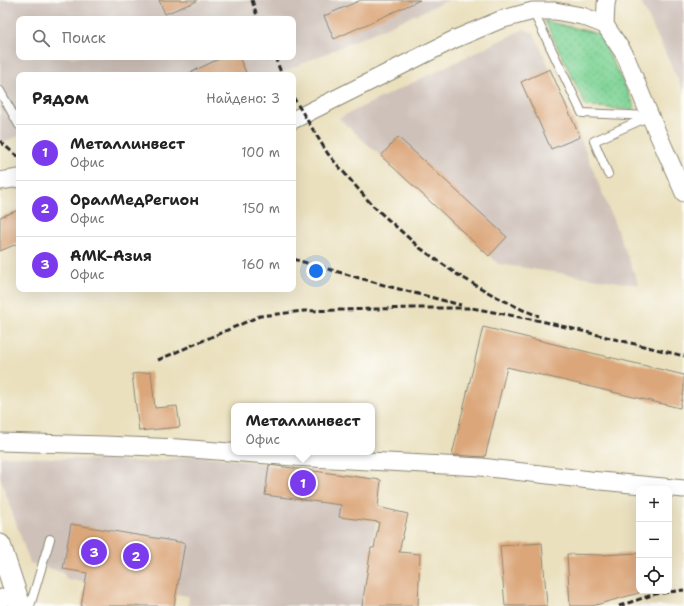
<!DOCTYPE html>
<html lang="ru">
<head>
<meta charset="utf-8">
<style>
  body { margin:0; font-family:"Shantell Sans",sans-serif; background:#f2f2f2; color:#222 }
  .controls { position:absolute; right:12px; bottom:12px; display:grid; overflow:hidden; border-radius:8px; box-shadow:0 4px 16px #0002 }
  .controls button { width:36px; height:36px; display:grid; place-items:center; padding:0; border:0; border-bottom:1px solid #e0e0e0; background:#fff; color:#222; font:20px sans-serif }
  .you { position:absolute; left:316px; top:271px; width:14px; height:14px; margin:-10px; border:3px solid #fff; border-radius:50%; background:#1a73e8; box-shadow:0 0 0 6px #1a73e833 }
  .badge { display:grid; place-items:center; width:26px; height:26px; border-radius:50%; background:#7c3aed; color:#fff; font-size:13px; font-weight:700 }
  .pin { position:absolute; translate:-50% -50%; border:2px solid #fff; box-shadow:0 1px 4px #0006 }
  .popup { position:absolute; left:231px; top:403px; width:144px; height:52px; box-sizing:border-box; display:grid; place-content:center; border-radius:8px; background:#fff; filter:drop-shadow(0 1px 3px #0005); font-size:13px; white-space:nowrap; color:#767676 }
  .popup b { font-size:15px; color:#222 }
  .popup::after { content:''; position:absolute; left:50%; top:100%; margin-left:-8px; border:8px solid transparent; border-top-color:#fff }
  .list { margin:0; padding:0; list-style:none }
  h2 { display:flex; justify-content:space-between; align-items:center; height:52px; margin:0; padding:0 16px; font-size:17px }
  h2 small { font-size:13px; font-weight:400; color:#767676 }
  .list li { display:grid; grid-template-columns:26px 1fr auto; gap:12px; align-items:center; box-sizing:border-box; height:56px; padding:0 16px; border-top:1px solid #e0e0e0 }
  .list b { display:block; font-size:15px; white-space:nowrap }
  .list p { margin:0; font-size:13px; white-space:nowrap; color:#767676 }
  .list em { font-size:13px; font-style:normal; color:#767676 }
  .icon { flex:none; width:22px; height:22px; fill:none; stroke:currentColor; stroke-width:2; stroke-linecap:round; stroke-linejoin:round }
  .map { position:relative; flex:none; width:684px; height:606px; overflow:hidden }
  .search { position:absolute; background:#fff; box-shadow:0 4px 16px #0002; left:16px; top:16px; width:280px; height:44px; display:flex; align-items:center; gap:10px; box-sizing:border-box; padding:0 14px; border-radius:8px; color:#767676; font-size:15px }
  .panel { position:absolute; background:#fff; box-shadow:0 4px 16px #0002; left:16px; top:72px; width:280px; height:220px; border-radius:8px }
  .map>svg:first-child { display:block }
  .industrial { fill:#cec1b9; fill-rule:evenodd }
  .grass { fill:url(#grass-dots); stroke:#568061 }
  .building { fill:#dba679 }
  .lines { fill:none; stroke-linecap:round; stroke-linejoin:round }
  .service-casing { stroke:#8a8674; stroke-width:10 }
  .minor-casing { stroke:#8a8674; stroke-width:19 }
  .tertiary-casing { stroke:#8a8674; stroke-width:23 }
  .service { stroke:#fff; stroke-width:8 }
  .minor { stroke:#fff; stroke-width:17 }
  .tertiary { stroke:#fff; stroke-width:21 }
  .rail { stroke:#2b2b2b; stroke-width:3; stroke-dasharray:6 3; stroke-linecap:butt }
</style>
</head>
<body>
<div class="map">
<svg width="684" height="606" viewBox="0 0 684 606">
  <defs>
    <pattern id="grass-dots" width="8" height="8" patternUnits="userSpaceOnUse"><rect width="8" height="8" fill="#80d497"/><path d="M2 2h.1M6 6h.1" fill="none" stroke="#6fb682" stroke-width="1.8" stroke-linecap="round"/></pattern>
  </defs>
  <rect width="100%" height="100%" fill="#fdfcf7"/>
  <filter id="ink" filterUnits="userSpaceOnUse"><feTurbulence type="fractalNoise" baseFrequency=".025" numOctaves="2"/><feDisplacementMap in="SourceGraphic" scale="8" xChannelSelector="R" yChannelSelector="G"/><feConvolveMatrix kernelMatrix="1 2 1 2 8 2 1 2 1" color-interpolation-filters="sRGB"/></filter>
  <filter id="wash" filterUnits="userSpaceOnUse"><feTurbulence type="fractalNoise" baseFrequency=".012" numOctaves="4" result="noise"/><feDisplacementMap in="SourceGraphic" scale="16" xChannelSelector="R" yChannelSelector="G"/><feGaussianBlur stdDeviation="0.9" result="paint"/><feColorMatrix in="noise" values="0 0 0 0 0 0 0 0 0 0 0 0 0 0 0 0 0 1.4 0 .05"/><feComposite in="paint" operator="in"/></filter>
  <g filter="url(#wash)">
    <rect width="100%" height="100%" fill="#eae0be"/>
    <g class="industrial">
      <path d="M 0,0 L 449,0 L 276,75 L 19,75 L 19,136 L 0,143 ZM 19,19 L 293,19 L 293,57 L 19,57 Z"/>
      <path d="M 640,0 L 684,0 L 684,92 Z"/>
      <path d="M 524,29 L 534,33 L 580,137 L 639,285 L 499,264 L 339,118 Z"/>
      <path d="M 196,455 L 247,461 L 269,465 L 381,480 L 376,522 L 361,606 L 188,606 L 189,596 L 67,579 L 62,572 L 30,563 L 0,477 L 0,458 L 3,456 L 150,462 Z"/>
    </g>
    <path class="grass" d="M 545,21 L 599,34 L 635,107 L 632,110 L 586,106 Z"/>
    <g id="blocks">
      <g class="building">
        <path d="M 159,0 L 197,0 L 197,1 L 165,14 Z"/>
        <path d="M 361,0 L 420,0 L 334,39 L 324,16 Z"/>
        <path d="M 223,57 L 239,57 L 247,75 L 185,75 Z"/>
        <path d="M 550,69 L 580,137 L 551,149 L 521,82 Z"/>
        <path d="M 398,137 L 507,237 L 489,256 L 381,156 Z"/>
        <path d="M 19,210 L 19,243 L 0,251 L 0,217 Z"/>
        <path d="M 483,327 L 684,375 L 684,390 L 680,408 L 507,367 L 485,457 L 452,455 Z"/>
        <path d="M 151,372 L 155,408 L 177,406 L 180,427 L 139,431 L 132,374 Z"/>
        <path d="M 269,465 L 381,480 L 378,507 L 408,514 L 399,552 L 420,554 L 418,606 L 362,606 L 371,548 L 374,548 L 379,522 L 339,517 L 341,505 L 265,495 Z"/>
        <path d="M 71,524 L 185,543 L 174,606 L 81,606 L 87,573 L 63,569 Z"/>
        <path d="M 542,543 L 547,606 L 505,606 L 500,546 Z"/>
        <path d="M 639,553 L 639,593 L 592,606 L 570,606 L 567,554 L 600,555 Z"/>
      </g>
    </g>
  </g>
  <g filter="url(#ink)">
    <use href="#blocks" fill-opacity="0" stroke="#8a8674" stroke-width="1"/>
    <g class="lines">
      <g class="service-casing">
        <g id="service">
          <path d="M 533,11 L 582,113 L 650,116 L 594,141 L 608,174"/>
          <path d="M 0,91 L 19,125"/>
          <path d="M 30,606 L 50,539"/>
        </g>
      </g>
      <g class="minor-casing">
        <g id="minor">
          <path d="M 605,25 L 606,4 L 607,0"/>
          <path d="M 293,120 L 455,39 L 500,20 L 533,11 L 555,11 L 582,16 L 605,25 L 625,55 L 650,116 L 684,193"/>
          <path d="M 0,181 L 19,178"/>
          <path d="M 0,442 L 104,445 L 179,448 L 293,457 L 481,467 L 590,480 L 684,489"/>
          <path d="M 0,599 L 16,593"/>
        </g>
      </g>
      <g class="tertiary-casing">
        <path id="tertiary" d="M 0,545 L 20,606"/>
      </g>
      <use href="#service" class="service"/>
      <use href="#minor" class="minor"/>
      <use href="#tertiary" class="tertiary"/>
      <g class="rail">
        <path d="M 252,0 L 258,19"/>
        <path d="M 275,57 L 282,75"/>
        <path d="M 293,97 L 328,154 L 372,205 L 420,248 L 458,275 L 493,295 L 523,310 L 539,316"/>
        <path d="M 0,141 L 11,151 L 19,157"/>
        <path d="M 293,259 L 391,287 L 461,305"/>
        <path d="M 158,360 L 260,316 L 304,311 L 413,308 L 472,308 L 541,321 L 684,356"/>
        <path d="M 619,606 L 655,594 L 684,590"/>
      </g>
    </g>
  </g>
</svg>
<div class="controls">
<button>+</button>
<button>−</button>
<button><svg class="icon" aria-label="locate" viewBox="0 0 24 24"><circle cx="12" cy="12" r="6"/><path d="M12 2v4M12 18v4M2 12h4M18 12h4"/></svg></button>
</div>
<div class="you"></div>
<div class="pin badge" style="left:303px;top:483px">1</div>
<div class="popup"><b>Металлинвест</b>Офис</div>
<div class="pin badge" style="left:136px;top:556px">2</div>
<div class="pin badge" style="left:94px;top:552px">3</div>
<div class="search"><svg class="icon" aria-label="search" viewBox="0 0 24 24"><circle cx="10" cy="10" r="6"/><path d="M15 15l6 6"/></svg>Поиск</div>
<section class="panel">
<h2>Рядом<small>Найдено: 3</small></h2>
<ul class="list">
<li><span class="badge">1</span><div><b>Металлинвест</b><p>Офис</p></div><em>100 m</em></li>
<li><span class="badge">2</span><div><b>ОралМедРегион</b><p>Офис</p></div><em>150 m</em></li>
<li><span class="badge">3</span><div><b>АМК-Азия</b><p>Офис</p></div><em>160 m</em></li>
</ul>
</section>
</div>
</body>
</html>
